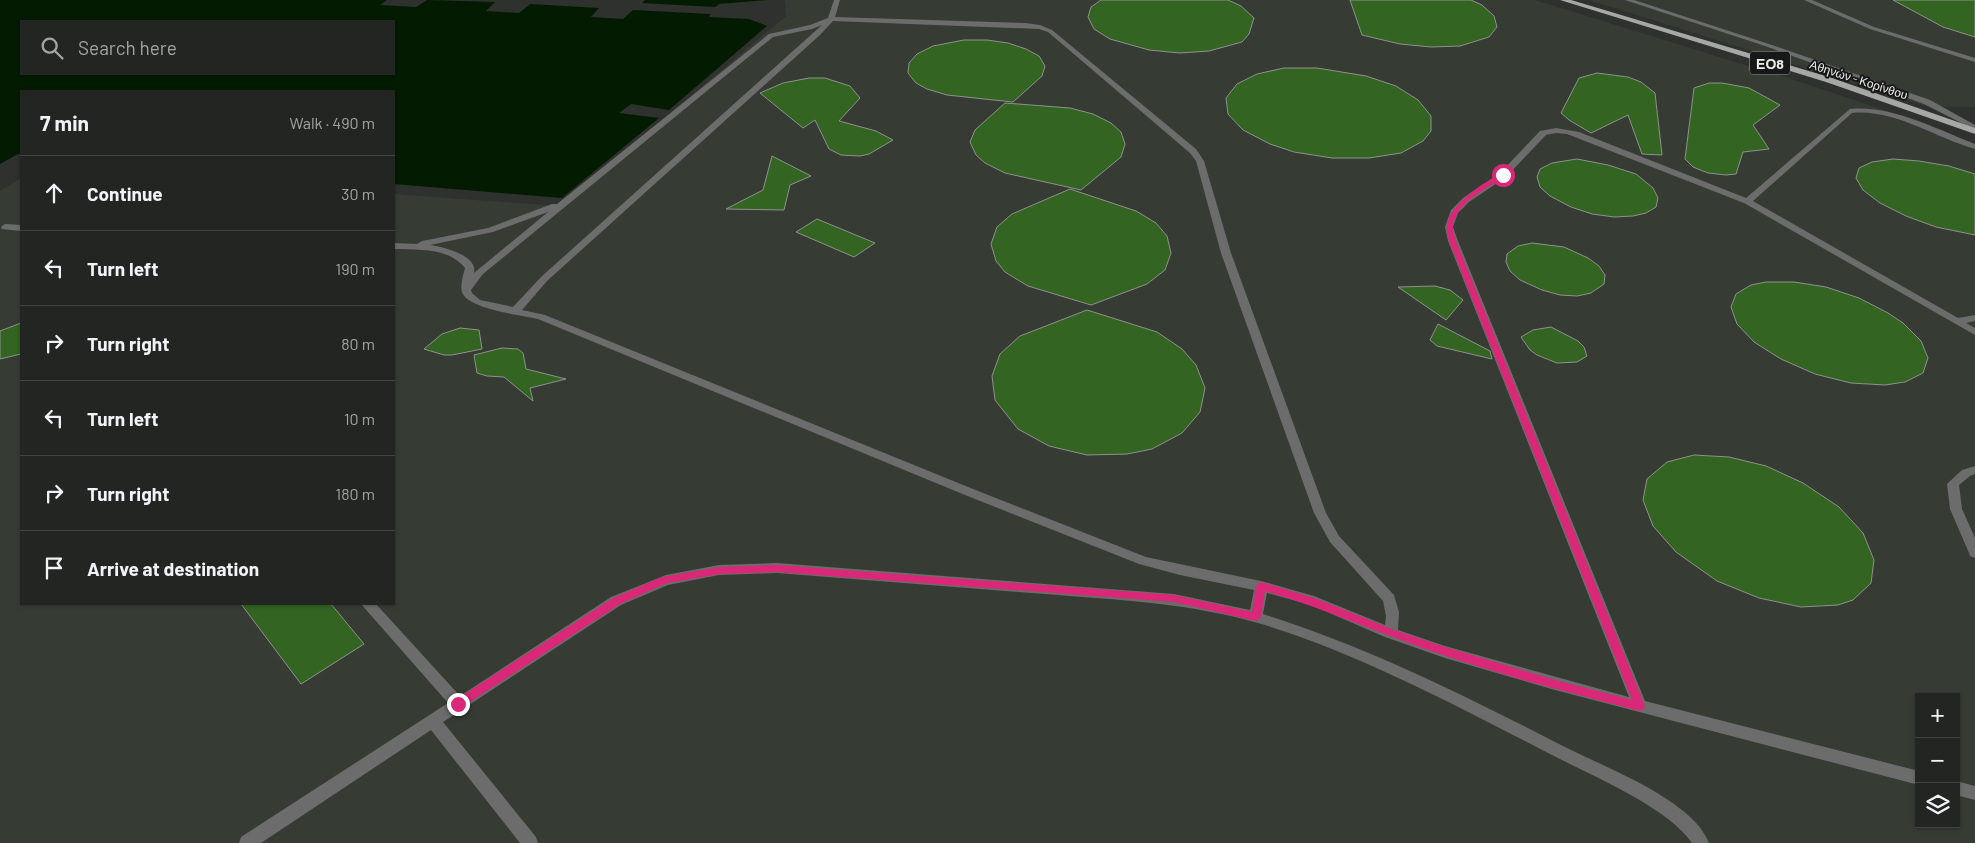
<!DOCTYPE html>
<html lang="en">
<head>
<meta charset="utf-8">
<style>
  body { margin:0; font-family:Barlow,sans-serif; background:#2e312f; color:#f1f3f6 }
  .controls { position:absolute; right:15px; bottom:15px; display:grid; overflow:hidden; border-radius:0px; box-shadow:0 1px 4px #0004 }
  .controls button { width:45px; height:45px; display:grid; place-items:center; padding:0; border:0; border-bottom:1px solid #3f4240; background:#222522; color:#f1f3f6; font:25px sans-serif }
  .stop { position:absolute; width:15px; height:15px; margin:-11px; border:4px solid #db2777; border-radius:50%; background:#fff }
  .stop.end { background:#db2777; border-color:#fff; box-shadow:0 1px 5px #0008 }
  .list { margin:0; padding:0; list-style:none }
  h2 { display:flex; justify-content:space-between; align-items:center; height:65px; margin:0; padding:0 20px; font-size:21px }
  h2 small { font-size:16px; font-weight:400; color:#a2a5a5 }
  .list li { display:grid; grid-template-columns:32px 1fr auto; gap:15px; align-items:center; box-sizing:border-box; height:75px; padding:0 20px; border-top:1px solid #3f4240 }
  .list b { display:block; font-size:19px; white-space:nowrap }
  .list em { font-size:16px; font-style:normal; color:#a2a5a5 }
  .icon { flex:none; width:28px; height:28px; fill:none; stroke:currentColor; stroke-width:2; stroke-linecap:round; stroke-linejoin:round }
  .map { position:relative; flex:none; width:1975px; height:843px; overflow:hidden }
  .search { position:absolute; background:#222522; box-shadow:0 1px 4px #0004; left:20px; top:20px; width:375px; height:55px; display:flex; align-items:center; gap:12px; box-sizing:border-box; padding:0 18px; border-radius:0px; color:#a2a5a5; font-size:19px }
  .panel { position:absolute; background:#222522; box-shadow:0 1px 4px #0004; left:20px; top:90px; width:375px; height:515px; border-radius:0px }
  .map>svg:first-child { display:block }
  .built { fill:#363c34; fill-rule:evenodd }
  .water { fill:#031b00; fill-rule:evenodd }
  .building { fill:#336422; stroke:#8f918e }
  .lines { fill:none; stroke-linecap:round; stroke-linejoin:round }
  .lane { fill:#6b6c6b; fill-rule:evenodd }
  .primary { fill:#a6a8a5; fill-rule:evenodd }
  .route { fill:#db2777 }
  .labels { text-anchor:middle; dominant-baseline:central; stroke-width:4; stroke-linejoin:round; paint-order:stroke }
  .far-street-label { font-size:12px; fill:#ebedeb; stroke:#171817 }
  .shield { fill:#171817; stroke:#abadab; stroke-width:1 }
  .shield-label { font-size:14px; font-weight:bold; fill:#ebedeb }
</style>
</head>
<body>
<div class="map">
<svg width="1975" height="843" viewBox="0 0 1975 843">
  <rect width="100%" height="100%" fill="#2e312e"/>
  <g class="built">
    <path d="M 785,0 L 1535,0 L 1794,80 L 1902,116 L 1975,144 L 1975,843 L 0,843 L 0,191 L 21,178 L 21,604 L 394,604 L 394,194 L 559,206 L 786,16 ZM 1919,697 L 1956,697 L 1956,824 L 1919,824 Z"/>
    <path d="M 1589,0 L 1975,0 L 1975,107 L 1926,106 Z"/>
  </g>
  <g class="water">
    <path d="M 0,0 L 387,0 L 380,5 L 416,7 L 427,0 L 495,2 L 486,11 L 519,13 L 530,4 L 599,8 L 591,17 L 623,19 L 633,10 L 710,14 L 709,17 L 749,19 L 767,26 L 669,110 L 631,104 L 619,113 L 659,118 L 562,198 L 394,184 L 394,91 L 21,91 L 21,154 L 18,154 L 0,164 ZM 394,21 L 394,74 L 21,74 L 21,21 Z"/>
    <path d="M 645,0 L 768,0 L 719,4 L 715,7 L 642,3 Z"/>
  </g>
  <g class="building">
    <path d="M 1101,0 L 1228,0 L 1241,6 L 1254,18 L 1249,34 L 1242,42 L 1209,51 L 1180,53 L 1149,50 L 1110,39 L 1094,29 L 1088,17 L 1091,7 Z"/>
    <path d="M 1350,0 L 1471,0 L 1482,5 L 1494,16 L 1497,27 L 1489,37 L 1460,46 L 1431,47 L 1400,44 L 1362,35 Z"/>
    <path d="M 1893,0 L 1975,0 L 1975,37 L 1943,27 Z"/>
    <path d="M 964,40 L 987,40 L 1008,43 L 1026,49 L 1039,56 L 1045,66 L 1042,76 L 1013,102 L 947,95 L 927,89 L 916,83 L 908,73 L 909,63 L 917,54 L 933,46 Z"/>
    <path d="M 1284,68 L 1317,68 L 1366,76 L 1396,86 L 1418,100 L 1431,116 L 1431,131 L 1423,141 L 1401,153 L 1369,158 L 1332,158 L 1294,152 L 1270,144 L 1243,130 L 1228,114 L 1226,98 L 1237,84 L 1257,74 Z"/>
    <path d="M 1597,73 L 1628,77 L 1641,82 L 1655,93 L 1662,155 L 1642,154 L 1628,115 L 1591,133 L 1569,120 L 1561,113 L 1579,78 Z"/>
    <path d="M 809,78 L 825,78 L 850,86 L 860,98 L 839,121 L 876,131 L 893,140 L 869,154 L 860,156 L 841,155 L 829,149 L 815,120 L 803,128 L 760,93 L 783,83 Z"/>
    <path d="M 1709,83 L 1722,83 L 1749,88 L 1780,105 L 1753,125 L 1769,149 L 1743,152 L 1736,174 L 1726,175 L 1708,173 L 1693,167 L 1685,159 L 1694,88 Z"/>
    <path d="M 1005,103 L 1070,108 L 1093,114 L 1111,123 L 1121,132 L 1125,144 L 1121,157 L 1081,190 L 1005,173 L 985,163 L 976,155 L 970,142 L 975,130 Z"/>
    <path d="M 772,156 L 811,176 L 790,185 L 784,210 L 726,209 L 763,190 Z"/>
    <path d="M 1577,159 L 1608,165 L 1636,174 L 1653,188 L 1658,198 L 1656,207 L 1646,213 L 1633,216 L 1614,217 L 1592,214 L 1571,207 L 1550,196 L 1540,187 L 1537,177 L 1540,169 L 1552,163 Z"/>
    <path d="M 1893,159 L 1919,161 L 1949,166 L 1975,174 L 1975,235 L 1936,227 L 1906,216 L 1880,203 L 1863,190 L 1856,178 L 1859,168 L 1872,162 Z"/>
    <path d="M 1070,189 L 1136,211 L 1156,223 L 1167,236 L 1171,253 L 1165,270 L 1147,284 L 1091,305 L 1028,286 L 1005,272 L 996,261 L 991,244 L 997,227 L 1012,214 Z"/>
    <path d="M 817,219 L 875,243 L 854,257 L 796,232 Z"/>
    <path d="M 1532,243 L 1564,247 L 1588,258 L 1599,266 L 1605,275 L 1604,284 L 1591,293 L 1577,296 L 1560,295 L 1542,290 L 1520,280 L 1510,271 L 1506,262 L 1507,254 L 1518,246 Z"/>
    <path d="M 1766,282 L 1794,282 L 1826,287 L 1859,298 L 1888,313 L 1903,323 L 1921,341 L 1928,358 L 1923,373 L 1905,382 L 1885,385 L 1851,383 L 1815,374 L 1781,359 L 1754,342 L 1737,324 L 1731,307 L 1736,294 L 1751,285 Z"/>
    <path d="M 1435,286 L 1450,290 L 1463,300 L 1446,320 L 1398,287 Z"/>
    <path d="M 1087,310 L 1157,332 L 1182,349 L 1196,365 L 1205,388 L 1200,412 L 1182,433 L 1152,449 L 1127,454 L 1087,455 L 1049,446 L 1018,429 L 995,400 L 992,376 L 1000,354 L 1020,336 Z"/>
    <path d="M 21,323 L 21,354 L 0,359 L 0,331 Z"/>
    <path d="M 1438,324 L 1490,351 L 1492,359 L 1437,346 L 1430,340 Z"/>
    <path d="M 1551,327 L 1578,341 L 1584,347 L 1587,356 L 1577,362 L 1557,363 L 1537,355 L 1530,350 L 1521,337 L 1533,330 Z"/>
    <path d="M 460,328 L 479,330 L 482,349 L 452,355 L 444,355 L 424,349 L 442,334 Z"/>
    <path d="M 502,348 L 518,349 L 523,353 L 526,369 L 566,379 L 530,388 L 533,401 L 504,377 L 487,376 L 477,373 L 474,355 Z"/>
    <path d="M 1694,455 L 1729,457 L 1766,466 L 1803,483 L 1839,507 L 1863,533 L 1874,560 L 1871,583 L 1853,600 L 1838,605 L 1801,607 L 1759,598 L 1717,581 L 1676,552 L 1653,526 L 1643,500 L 1647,479 L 1667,462 Z"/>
    <path d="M 241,604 L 331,604 L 364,644 L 301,684 Z"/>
  </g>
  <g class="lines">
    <g class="lane">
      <path d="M 834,0 L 840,0 L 835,17 L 1025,23 L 1040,25 L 1052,30 L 1196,149 L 1204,161 L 1231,253 L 1326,513 L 1339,536 L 1394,595 L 1399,612 L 1398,630 L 1445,646 L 1629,697 L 1448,241 L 1445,227 L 1451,210 L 1463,198 L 1500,173 L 1540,131 L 1556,128 L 1579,132 L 1746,198 L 1850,109 C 1892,105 1936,129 1975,144 L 1975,149 C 1935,138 1895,109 1852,113 L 1753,201 L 1958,318 L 1975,315 L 1975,321 L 1966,323 L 1975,328 L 1975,335 L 1744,203 L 1567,134 L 1556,133 L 1546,135 L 1506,177 L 1469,202 L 1458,213 L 1453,227 L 1458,241 L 1645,701 L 1919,771 L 1919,785 L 1555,690 L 1445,658 L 1385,637 L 1311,605 L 1267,593 L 1263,614 C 1365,646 1462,694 1557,743 C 1594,762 1641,780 1674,804 C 1689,815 1702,826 1709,843 L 1692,843 C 1668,807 1588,774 1548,753 C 1457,706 1356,652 1258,623 C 1189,603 1117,600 1045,594 C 956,587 866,580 777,573 L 719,575 L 668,585 L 621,605 L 443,722 L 536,837 L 538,843 L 520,843 L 431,730 L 261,843 L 239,843 L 241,837 L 448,703 L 361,604 L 376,604 L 460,696 L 611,597 L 666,575 L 719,565 L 777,563 L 1174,594 L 1250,610 L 1254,590 L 1180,575 L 1139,564 L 965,495 L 538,319 C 521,315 467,309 462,292 C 460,284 463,276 465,268 C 448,247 418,250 394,249 L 394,243 L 417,244 L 422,241 L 488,228 L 552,204 L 557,204 L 769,34 L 810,25 L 828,18 ZM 833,21 L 1039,29 L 1048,32 L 1190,153 L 1196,161 L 1221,253 L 1314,513 L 1330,542 L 1383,601 L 1386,616 L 1385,625 L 1314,596 L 1261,581 L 1146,557 L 973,489 L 545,315 L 522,310 L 547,281 L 820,35 ZM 822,25 L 541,277 L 513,307 L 480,300 L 472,293 L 471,290 L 483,274 L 773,37 L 812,29 ZM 548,212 L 474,273 C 478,255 443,247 430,245 L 493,232 Z"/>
      <path d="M 1625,0 L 1634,0 L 1772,45 L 1930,100 L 1975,125 L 1975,130 L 1924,104 L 1768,47 Z"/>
      <path d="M 1804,0 L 1812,0 L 1874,27 L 1975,58 L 1975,62 L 1870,29 Z"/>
      <path d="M 5,224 L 21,225 L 21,231 L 2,229 L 1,227 Z"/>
      <path d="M 1975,466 L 1975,474 L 1970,476 L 1959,485 L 1962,509 L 1975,538 L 1975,558 L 1970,556 L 1969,553 L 1950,509 L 1947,484 L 1962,470 Z"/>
      <path d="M 1956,781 L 1975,786 L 1975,800 L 1956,795 Z"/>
    </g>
    <path class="primary" d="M 1560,0 L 1571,0 L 1832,78 L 1975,128 L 1975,134 L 1826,82 Z"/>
  </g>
  <path class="route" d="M 1503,173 L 1506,176 C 1488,188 1456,202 1453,226 C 1452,230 1455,236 1456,241 L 1645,706 L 1643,709 L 1640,711 C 1574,694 1508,677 1443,655 C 1383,635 1326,609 1265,591 L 1261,617 L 1256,621 L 1174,602 L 777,572 L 720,574 L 667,583 L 620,604 L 462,707 L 454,707 L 453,704 L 454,701 L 613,598 L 662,577 L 720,567 L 777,565 L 1174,595 L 1252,612 L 1256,586 L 1261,582 L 1317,599 L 1394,630 L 1445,647 L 1555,680 L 1632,700 L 1449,241 C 1448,236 1446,230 1447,225 C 1449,205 1485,181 1503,173 Z"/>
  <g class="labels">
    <g class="far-street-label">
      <text transform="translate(1859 79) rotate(18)">Αθηνών - Κορίνθου</text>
    </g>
    <rect class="shield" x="1750" y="51.5" width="40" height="23" rx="4"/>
    <g class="shield-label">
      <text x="1770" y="63">ΕΟ8</text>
    </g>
  </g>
</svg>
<div class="controls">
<button>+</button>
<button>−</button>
<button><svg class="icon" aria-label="layers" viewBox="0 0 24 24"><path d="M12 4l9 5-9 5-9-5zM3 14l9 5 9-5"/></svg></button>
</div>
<div class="stop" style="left:1503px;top:175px"></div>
<div class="stop end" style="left:458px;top:704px"></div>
<div class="search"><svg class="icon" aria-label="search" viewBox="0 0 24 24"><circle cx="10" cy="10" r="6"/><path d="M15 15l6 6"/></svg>Search here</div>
<section class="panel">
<h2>7 min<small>Walk · 490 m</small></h2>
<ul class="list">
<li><svg class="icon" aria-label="ahead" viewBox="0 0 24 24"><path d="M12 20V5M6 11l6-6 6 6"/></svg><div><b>Continue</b></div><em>30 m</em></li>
<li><svg class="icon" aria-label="left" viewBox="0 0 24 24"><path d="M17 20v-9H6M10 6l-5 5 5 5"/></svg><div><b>Turn left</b></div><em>190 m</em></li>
<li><svg class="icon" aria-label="right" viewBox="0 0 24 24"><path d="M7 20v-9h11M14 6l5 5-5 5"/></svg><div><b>Turn right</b></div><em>80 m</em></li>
<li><svg class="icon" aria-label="left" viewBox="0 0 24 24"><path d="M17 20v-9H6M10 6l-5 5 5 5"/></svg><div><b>Turn left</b></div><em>10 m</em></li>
<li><svg class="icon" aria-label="right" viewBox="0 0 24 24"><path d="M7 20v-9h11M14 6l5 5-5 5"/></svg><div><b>Turn right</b></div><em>180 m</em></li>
<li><svg class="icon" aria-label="arrive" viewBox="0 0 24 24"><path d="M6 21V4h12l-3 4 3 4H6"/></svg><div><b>Arrive at destination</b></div></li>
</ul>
</section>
</div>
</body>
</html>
